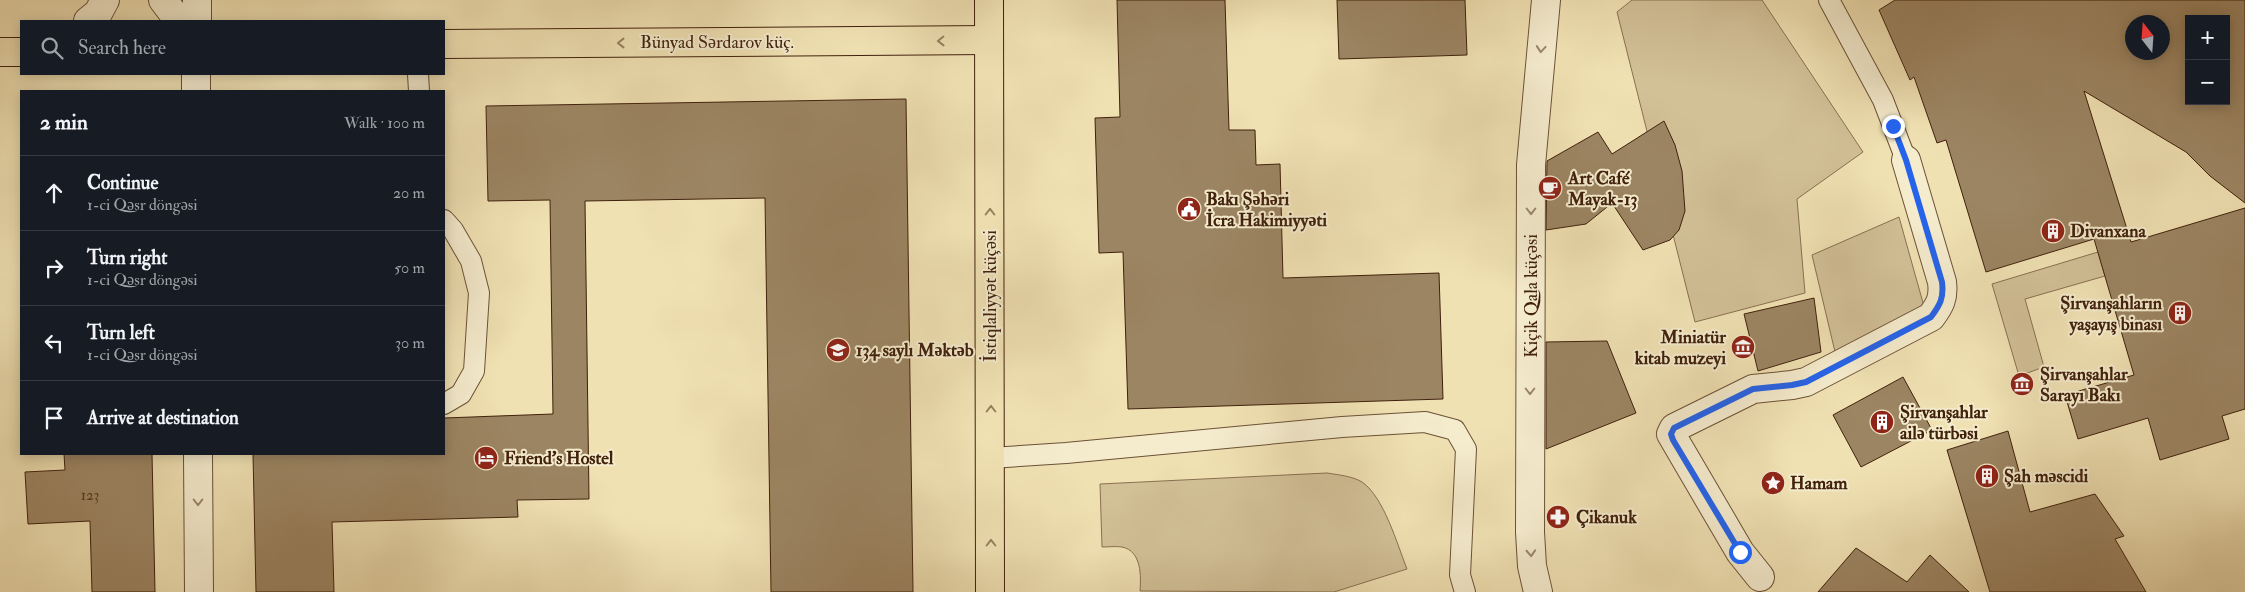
<!DOCTYPE html>
<html lang="en">
<head>
<meta charset="utf-8">
<style>
  body { margin:0; font-family:"IM FELL Double Pica",serif; background:#242831; color:#f1f3f6 }
  .controls { position:absolute; right:15px; top:15px; display:grid; overflow:hidden; border-radius:0px; box-shadow:0 2px 12px #0003 }
  .controls button { width:45px; height:45px; display:grid; place-items:center; padding:0; border:0; border-bottom:1px solid #363941; background:#171b24; color:#f1f3f6; font:25px sans-serif }
  .compass { position:absolute; left:2125px; top:15px; width:45px; height:45px; border-radius:50%; background:#171b24; box-shadow:0 2px 12px #0003; rotate:343deg }
  .stop { position:absolute; width:15px; height:15px; margin:-11px; border:4px solid #2563eb; border-radius:50%; background:#fff }
  .stop.end { background:#2563eb; border-color:#fff; box-shadow:0 1px 5px #0008 }
  .list { margin:0; padding:0; list-style:none }
  h2 { display:flex; justify-content:space-between; align-items:center; height:65px; margin:0; padding:0 20px; font-size:21px }
  h2 small { font-size:16px; font-weight:400; color:#9ea1a6 }
  .list li { display:grid; grid-template-columns:32px 1fr auto; gap:15px; align-items:center; box-sizing:border-box; height:75px; padding:0 20px; border-top:1px solid #363941 }
  .list b { display:block; font-size:19px; white-space:nowrap }
  .list p { margin:0; font-size:16px; white-space:nowrap; color:#9ea1a6 }
  .list em { font-size:16px; font-style:normal; color:#9ea1a6 }
  .icon { flex:none; width:28px; height:28px; fill:none; stroke:currentColor; stroke-width:2; stroke-linecap:round; stroke-linejoin:round }
  .map { position:relative; flex:none; width:2245px; height:592px; overflow:hidden }
  .search { position:absolute; background:#171b24; box-shadow:0 2px 12px #0003; left:20px; top:20px; width:425px; height:55px; display:flex; align-items:center; gap:12px; box-sizing:border-box; padding:0 18px; border-radius:0px; color:#9ea1a6; font-size:19px }
  .panel { position:absolute; background:#171b24; box-shadow:0 2px 12px #0003; left:20px; top:90px; width:425px; height:365px; border-radius:0px }
  .map>svg:first-child { display:block }
  .green { fill:#d2c097; stroke:#897052 }
  .building { fill:#9c8563; stroke:#40210c; fill-rule:evenodd }
  .lines { fill:none; stroke-linecap:round; stroke-linejoin:round }
  .lane-casing { stroke:#6c5136; stroke-width:22 }
  .street-casing { stroke:#6c5136; stroke-width:30 }
  .primary-casing { stroke:#40210c; stroke-width:30 }
  .lane { stroke:#f5ecce; stroke-width:20 }
  .street { stroke:#f5ecce; stroke-width:28 }
  .primary { stroke:#f0e1b3; stroke-width:28 }
  .oneway { stroke:#988160 }
  .oneway2 { stroke:#9a866d }
  .route { stroke:#2563eb; stroke-width:6 }
  .labels { text-anchor:middle; dominant-baseline:central; stroke-width:4; stroke-linejoin:round; paint-order:stroke }
  .number-label { font-size:15px; fill:#573a22 }
  .street-label { font-size:18px; fill:#40210c; stroke:#f5ecce }
  .poi-label { font-size:18px; font-weight:bold; fill:#40210c; stroke:#f5ecce; text-anchor:start }
</style>
</head>
<body>
<div class="map">
<svg width="2245" height="592" viewBox="0 0 2245 592">
  <rect width="100%" height="100%" fill="#f0e1b3"/>
  <filter id="stains"><feTurbulence type="fractalNoise" baseFrequency=".004" numOctaves="4"/><feColorMatrix values="0 0 0 0 .2 0 0 0 0 .09 0 0 0 0 .02 0 0 0 .5 -.17"/></filter>
  <radialGradient id="worn" r=".72"><stop offset=".6" stop-color="#630" stop-opacity="0"/><stop offset="1" stop-color="#630" stop-opacity=".3"/></radialGradient>
  <g class="green">
    <path d="M 1632,0 L 1762,0 L 1863,152 L 1797,199 L 1805,293 L 1695,322 L 1617,12 Z"/>
    <path d="M 1899,217 L 1925,310 L 1836,356 L 1812,255 Z"/>
    <path d="M 2098,252 L 2105,276 L 2025,299 L 2044,367 L 2019,376 L 1992,284 Z"/>
    <path d="M 1327,473 C 1339,475 1352,476 1362,482 C 1384,497 1397,544 1407,569 L 1334,592 L 1140,591 C 1141,577 1142,551 1122,547 C 1116,546 1108,547 1102,547 L 1100,484 Z"/>
  </g>
  <g class="building">
    <path d="M 1117,0 L 1225,0 L 1229,130 L 1255,130 L 1256,165 L 1280,164 L 1283,278 L 1439,273 L 1443,399 L 1128,409 L 1123,252 L 1099,253 L 1095,118 L 1120,117 Z"/>
    <path d="M 1337,0 L 1465,0 L 1467,55 L 1339,59 Z"/>
    <path d="M 1895,0 L 2245,0 L 2245,203 L 2210,176 L 2186,152 L 2084,91 L 2131,242 L 2245,208 L 2245,409 L 2222,416 L 2229,439 L 2160,460 L 2148,418 L 2078,439 L 2065,395 L 2134,375 L 2094,239 L 1986,272 L 1946,140 L 1937,143 L 1914,77 L 1910,80 L 1879,10 ZM 2189,19 L 2226,19 L 2226,101 L 2189,101 ZM 2132,22 L 2162,22 L 2162,52 L 2132,52 Z"/>
    <path d="M 906,99 L 913,592 L 771,592 L 765,198 L 585,201 L 589,499 L 517,500 L 518,517 L 332,522 L 334,592 L 256,592 L 253,454 L 444,454 L 444,418 L 553,414 L 550,200 L 488,201 L 486,106 Z"/>
    <path d="M 1664,121 L 1675,145 L 1682,171 L 1685,211 L 1679,230 L 1670,240 L 1643,250 L 1612,203 L 1586,224 L 1546,230 L 1547,161 L 1598,132 L 1612,154 Z"/>
    <path d="M 1814,298 L 1821,352 L 1758,371 L 1744,314 Z"/>
    <path d="M 1607,341 L 1636,413 L 1546,449 L 1546,342 Z"/>
    <path d="M 1903,377 L 1932,430 L 1861,467 L 1833,415 Z"/>
    <path d="M 2008,431 L 2030,512 L 2095,494 L 2124,536 L 2115,539 L 2146,592 L 1990,592 L 1947,450 Z"/>
    <path d="M 64,454 L 152,454 L 155,592 L 92,592 L 90,521 L 28,524 L 25,472 L 65,470 Z"/>
    <path d="M 1856,548 L 1907,582 L 1930,555 L 1969,592 L 1818,592 Z"/>
  </g>
  <g class="lines">
    <g class="lane-casing">
      <g id="lane">
        <path d="M 1829,0 L 1883,100 L 1906,160"/>
        <path d="M 418,74 L 419,91"/>
        <path d="M 444,220 L 453,230 L 471,261 L 479,293 L 474,371 L 461,394 L 444,404"/>
        <path d="M 991,458 L 1066,453 L 1342,427 L 1425,422 L 1455,430 L 1466,449 L 1460,575 L 1465,592"/>
      </g>
    </g>
    <g class="street-casing">
      <g id="street">
        <path d="M 163,0 L 179,21"/>
        <path d="M 88,21 L 98,13 L 105,0"/>
        <path d="M 197,21 L 197,0"/>
        <path d="M 196,74 L 196,91"/>
        <path d="M 198,454 L 199,592"/>
        <path d="M 1760,577 L 1740,552 L 1671,434 L 1674,428 L 1753,389 L 1792,385 L 1806,382 L 1931,317 C 1940,305 1944,298 1942,282 L 1906,160"/>
        <path d="M 1538,592 L 1532,566 L 1530,532 L 1531,165 L 1546,0"/>
      </g>
    </g>
    <g class="primary-casing">
      <g id="primary">
        <path d="M 989,0 L 990,592"/>
        <path d="M 444,44 L 989,40"/>
        <path d="M 0,52 L 21,52"/>
      </g>
    </g>
    <use href="#lane" class="lane"/>
    <use href="#street" class="street"/>
    <use href="#primary" class="primary"/>
  </g>
  <defs><path id="oneway-chevron" d="M-2-3.5L2.5 0L-2 3.5" fill="none" stroke-width="1.6" stroke-linecap="round" stroke-linejoin="round" transform="scale(1.25)"/></defs>
  <g class="oneway">
    <use href="#oneway-chevron" transform="translate(941 41) rotate(179)"/>
    <use href="#oneway-chevron" transform="translate(621 43) rotate(180)"/>
    <use href="#oneway-chevron" transform="translate(990 212) rotate(-90)"/>
    <use href="#oneway-chevron" transform="translate(991 409) rotate(-90)"/>
    <use href="#oneway-chevron" transform="translate(991 543) rotate(-90)"/>
  </g>
  <g class="oneway2">
    <use href="#oneway-chevron" transform="translate(1541 49) rotate(95)"/>
    <use href="#oneway-chevron" transform="translate(1531 211) rotate(90)"/>
    <use href="#oneway-chevron" transform="translate(1530 391) rotate(90)"/>
    <use href="#oneway-chevron" transform="translate(198 502) rotate(90)"/>
    <use href="#oneway-chevron" transform="translate(1531 553) rotate(87)"/>
  </g>
  <g class="lines">
    <path class="route" d="M 1740,552 L 1673,440 L 1671,434 L 1674,428 L 1753,389 L 1792,385 L 1806,382 L 1931,317 C 1940,305 1944,298 1942,282 L 1906,160 L 1893,126"/>
  </g>
  <defs>
    <g id="cafe-disc" transform="scale(1.25)"><circle r="9.5" fill="#8f2418" stroke="#f5ecce"/><path d="M-5.5-4.5H6V0H3Q3 3.5 0 3.5H-2.5Q-5.5 3.5-5.5 0ZM3-3.2v2h1.7v-2ZM-6 4.5H4V6H-6Z" fill="#fff"/></g>
    <g id="civic-disc" transform="scale(1.25)"><circle r="9.5" fill="#8f2418" stroke="#f5ecce"/><path d="M-.6-6.5H3V-4.5H.6V-3L4-1V1h2V6H-6V1h2V-1L-.6-3ZM-1.2 2.5V6h2.4V2.5Z" fill="#fff"/></g>
    <g id="building-disc" transform="scale(1.25)"><circle r="9.5" fill="#8f2418" stroke="#f5ecce"/><path d="M-4-6H4V6H1V3H-1V6H-4ZM-2.5-4.3h1.7v1.8h-1.7ZM.8-4.3h1.7v1.8H.8ZM-2.5-1h1.7V.8h-1.7ZM.8-1h1.7V.8H.8Z" fill="#fff"/></g>
    <g id="museum-disc" transform="scale(1.25)"><circle r="9.5" fill="#8f2418" stroke="#f5ecce"/><path d="M0-6L6-3V-2H-6V-3ZM-5-1h2V3h-2ZM-1-1h2V3h-2ZM3-1h2V3H3ZM-6 4H6V6H-6Z" fill="#fff"/></g>
    <g id="school-disc" transform="scale(1.25)"><circle r="9.5" fill="#8f2418" stroke="#f5ecce"/><path d="M0-5L7-2L0 1L-7-2ZM-4 1L0 2.5L4 1V4Q0 6-4 4Z" fill="#fff"/></g>
    <g id="hotel-disc" transform="scale(1.25)"><circle r="9.5" fill="#8f2418" stroke="#f5ecce"/><path d="M-6-4.5h1.5V1H6V5H4.5V3h-9V5H-6ZM-4 0a1.8 1.8 0 1 1 3.6 0ZM.5 0V-2.5h3Q6-2.5 6 0Z" fill="#fff"/></g>
    <g id="sight-disc" transform="scale(1.25)"><circle r="9.5" fill="#8f2418" stroke="#f5ecce"/><path d="M0-6L1.8-2.2L6-1.7L2.9 1.2L3.7 5.4L0 3.3L-3.7 5.4L-2.9 1.2L-6-1.7L-1.8-2.2Z" fill="#fff"/></g>
    <g id="pharmacy-disc" transform="scale(1.25)"><circle r="9.5" fill="#8f2418" stroke="#f5ecce"/><path d="M-2-6h4v4h4v4h-4v4h-4v-4h-4v-4h4Z" fill="#fff"/></g>
  </defs>
  <g fill-rule="evenodd">
    <use href="#cafe-disc" x="1550" y="188"/>
    <use href="#civic-disc" x="1189" y="209"/>
    <use href="#building-disc" x="2053" y="231"/>
    <use href="#building-disc" x="2180" y="313"/>
    <use href="#museum-disc" x="1743" y="347"/>
    <use href="#school-disc" x="838" y="350"/>
    <use href="#museum-disc" x="2022" y="384"/>
    <use href="#building-disc" x="1882" y="422"/>
    <use href="#hotel-disc" x="486" y="458"/>
    <use href="#building-disc" x="1987" y="476"/>
    <use href="#sight-disc" x="1773" y="483"/>
    <use href="#pharmacy-disc" x="1558" y="517"/>
  </g>
  <g class="labels">
    <g class="number-label">
      <text x="90" y="495">123</text>
    </g>
    <g class="street-label">
      <text x="717" y="42">Bünyad Sərdarov küç.</text>
      <text transform="translate(990 296) rotate(-90)">İstiqlaliyyət küçəsi</text>
      <text transform="translate(1531 296) rotate(-90)">Kiçik Qala küçəsi</text>
    </g>
    <g class="poi-label">
      <text x="1568" y="178">Art Café<tspan x="1568" dy="21">Mayak-13</tspan></text>
      <text x="1206" y="199">Bakı Şəhəri<tspan x="1206" dy="21">İcra Hakimiyyəti</tspan></text>
      <text x="2070" y="231">Divanxana</text>
      <text x="2162" y="303" text-anchor="end">Şirvanşahların<tspan x="2162" dy="21">yaşayış binası</tspan></text>
      <text x="1726" y="337" text-anchor="end">Miniatür<tspan x="1726" dy="21">kitab muzeyi</tspan></text>
      <text x="856" y="350">134 saylı Məktəb</text>
      <text x="2040" y="374">Şirvanşahlar<tspan x="2040" dy="21">Sarayı Bakı</tspan></text>
      <text x="1900" y="412">Şirvanşahlar<tspan x="1900" dy="21">ailə türbəsi</tspan></text>
      <text x="504" y="458">Friend's Hostel</text>
      <text x="2004" y="476">Şah məscidi</text>
      <text x="1790" y="483">Hamam</text>
      <text x="1576" y="517">Çikanuk</text>
    </g>
  </g>
  <rect width="100%" height="100%" filter="url(#stains)"/>
  <rect width="100%" height="100%" fill="url(#worn)"/>
</svg>
<div class="controls">
<button>+</button>
<button>−</button>
</div>
<svg class="compass" viewBox="-18 -18 36 36"><path d="M0-13l5 13h-10z" fill="#e53935"/><path d="M0 13l5-13h-10z" fill="#9ea1a6"/></svg>
<div class="stop" style="left:1740px;top:552px"></div>
<div class="stop end" style="left:1893px;top:126px"></div>
<div class="search"><svg class="icon" aria-label="search" viewBox="0 0 24 24"><circle cx="10" cy="10" r="6"/><path d="M15 15l6 6"/></svg>Search here</div>
<section class="panel">
<h2>2 min<small>Walk · 100 m</small></h2>
<ul class="list">
<li><svg class="icon" aria-label="ahead" viewBox="0 0 24 24"><path d="M12 20V5M6 11l6-6 6 6"/></svg><div><b>Continue</b><p>1-ci Qəsr döngəsi</p></div><em>20 m</em></li>
<li><svg class="icon" aria-label="right" viewBox="0 0 24 24"><path d="M7 20v-9h11M14 6l5 5-5 5"/></svg><div><b>Turn right</b><p>1-ci Qəsr döngəsi</p></div><em>50 m</em></li>
<li><svg class="icon" aria-label="left" viewBox="0 0 24 24"><path d="M17 20v-9H6M10 6l-5 5 5 5"/></svg><div><b>Turn left</b><p>1-ci Qəsr döngəsi</p></div><em>30 m</em></li>
<li><svg class="icon" aria-label="arrive" viewBox="0 0 24 24"><path d="M6 21V4h12l-3 4 3 4H6"/></svg><div><b>Arrive at destination</b></div></li>
</ul>
</section>
</div>
</body>
</html>
